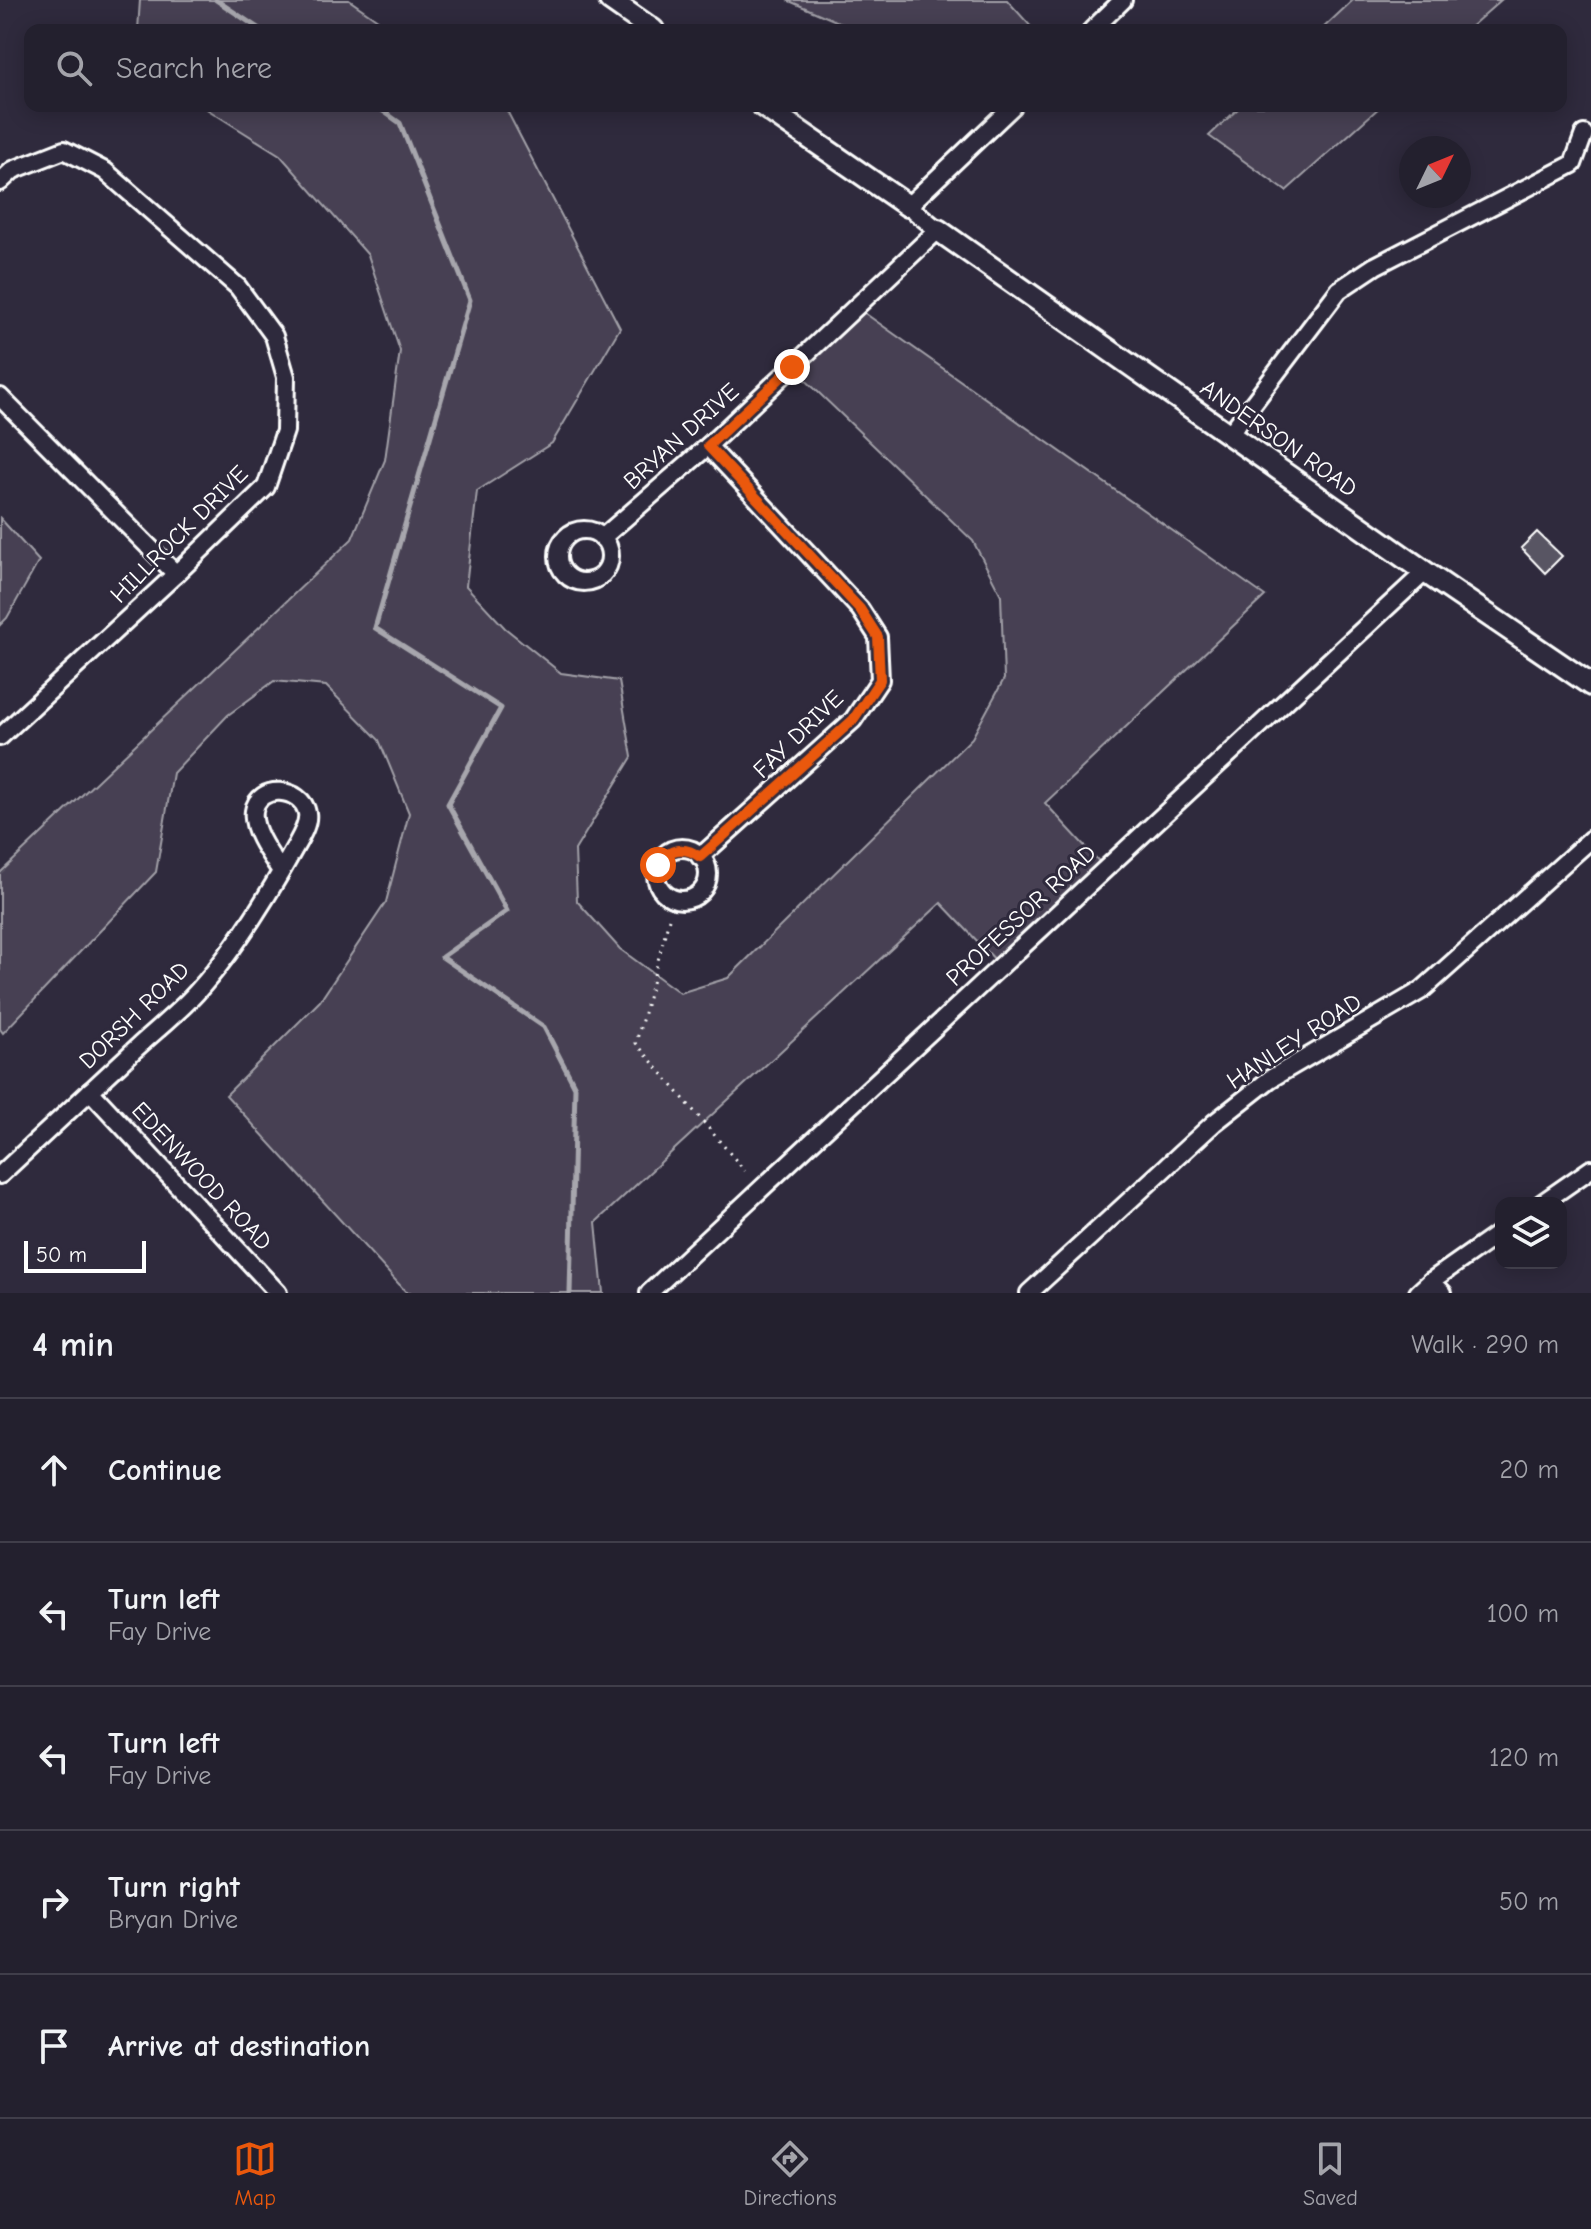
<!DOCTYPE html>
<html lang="en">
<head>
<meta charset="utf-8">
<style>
  body { margin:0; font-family:"Comic Neue",sans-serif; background:#2b2836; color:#f1f3f6 }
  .controls { position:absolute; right:24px; bottom:24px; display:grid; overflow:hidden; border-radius:16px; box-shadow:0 4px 20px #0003 }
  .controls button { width:72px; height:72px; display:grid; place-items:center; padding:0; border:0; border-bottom:2px solid #403e4a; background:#23202e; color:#f1f3f6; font:40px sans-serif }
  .compass { position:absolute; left:1399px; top:136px; width:72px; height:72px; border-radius:50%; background:#23202e; box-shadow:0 4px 20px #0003; rotate:47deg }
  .scale { position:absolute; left:24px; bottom:20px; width:122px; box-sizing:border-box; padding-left:8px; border:4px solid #fff; border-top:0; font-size:22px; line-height:28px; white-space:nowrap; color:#fff; -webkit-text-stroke:6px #2f2a3d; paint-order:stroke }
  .stop { position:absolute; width:24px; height:24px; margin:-18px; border:6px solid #ea580c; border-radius:50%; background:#fff }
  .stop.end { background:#ea580c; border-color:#fff; box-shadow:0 2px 8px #0008 }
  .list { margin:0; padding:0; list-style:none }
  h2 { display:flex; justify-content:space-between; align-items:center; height:104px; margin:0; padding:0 32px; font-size:34px }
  h2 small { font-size:26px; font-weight:400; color:#a3a3aa }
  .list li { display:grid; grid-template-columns:52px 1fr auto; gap:24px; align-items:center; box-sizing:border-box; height:144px; padding:0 32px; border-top:2px solid #403e4a }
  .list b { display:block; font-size:30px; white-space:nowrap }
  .list p { margin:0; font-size:26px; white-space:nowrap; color:#a3a3aa }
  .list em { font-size:26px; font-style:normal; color:#a3a3aa }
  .icon { flex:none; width:44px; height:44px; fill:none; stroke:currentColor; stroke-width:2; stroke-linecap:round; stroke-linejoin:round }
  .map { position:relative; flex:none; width:1591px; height:1293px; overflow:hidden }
  .search { position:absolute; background:#23202e; box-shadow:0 4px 20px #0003; left:24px; right:24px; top:24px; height:88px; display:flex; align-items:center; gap:20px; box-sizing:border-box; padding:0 28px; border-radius:16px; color:#a3a3aa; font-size:30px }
  .sheet { height:824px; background:#23202e }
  nav { display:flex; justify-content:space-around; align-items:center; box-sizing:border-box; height:112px; border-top:2px solid #403e4a; background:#23202e; font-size:22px; color:#a3a3aa }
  nav a { display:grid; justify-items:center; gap:4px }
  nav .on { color:#ea580c }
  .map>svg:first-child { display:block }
  .green { fill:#464152; stroke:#a2a0a8; stroke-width:2 }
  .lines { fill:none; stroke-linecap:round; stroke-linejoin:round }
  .stream { stroke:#a7a6ad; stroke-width:5 }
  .building { fill:#595564; stroke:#fff; stroke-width:2 }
  .minor-casing { stroke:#fff; stroke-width:22 }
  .tertiary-casing { stroke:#fff; stroke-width:26 }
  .path { stroke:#fff; stroke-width:3; stroke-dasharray:2 6; stroke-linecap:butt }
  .minor { stroke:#2f2a3d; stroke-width:16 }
  .tertiary { stroke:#2f2a3d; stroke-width:20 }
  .route { stroke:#ea580c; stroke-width:10 }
  .labels { text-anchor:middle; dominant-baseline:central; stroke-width:6; stroke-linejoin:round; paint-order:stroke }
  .street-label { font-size:24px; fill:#fff; stroke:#2f2a3d }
</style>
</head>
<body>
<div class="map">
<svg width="1591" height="1293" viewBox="0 0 1591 1293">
  <rect width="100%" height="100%" fill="#2f2a3d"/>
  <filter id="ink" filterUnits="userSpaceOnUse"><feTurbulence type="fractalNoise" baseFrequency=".0125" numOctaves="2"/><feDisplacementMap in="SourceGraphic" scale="16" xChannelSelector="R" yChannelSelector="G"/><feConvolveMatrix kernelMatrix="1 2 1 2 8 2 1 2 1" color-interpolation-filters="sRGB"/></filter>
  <g filter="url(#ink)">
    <g class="green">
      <path d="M 140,0 L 349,0 L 392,30 L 138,30 Z"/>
      <path d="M 787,0 L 1007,0 L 1034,30 L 857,30 Z"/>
      <path d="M 1353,0 L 1501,0 L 1467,30 L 1321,30 Z"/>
      <path d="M 202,106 L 502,106 L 506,109 L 620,328 L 552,443 L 477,491 L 466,586 L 505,628 L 561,673 L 619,681 L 632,757 L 575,850 L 577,901 L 620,949 L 680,993 L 728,978 L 972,738 L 1004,679 L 1001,595 L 973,541 L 792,367 L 856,307 L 1265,596 L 1045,803 L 1106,869 L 1001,966 L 941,903 L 596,1222 L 603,1293 L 407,1293 L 226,1095 L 320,1001 L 386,902 L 409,813 L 379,740 L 326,686 L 274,681 L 228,715 L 173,773 L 156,872 L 3,1033 L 0,1029 L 0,873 L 352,539 L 385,460 L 400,351 L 368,255 L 280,155 Z"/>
      <path d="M 1241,106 L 1381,106 L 1286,191 L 1209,136 Z"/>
      <path d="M 0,518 L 39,561 L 7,618 L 0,625 Z"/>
    </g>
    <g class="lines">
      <g class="stream">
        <path d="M 216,0 L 261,30"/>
        <path d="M 376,106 L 400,123 L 470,300 L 375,628 L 501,708 L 448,804 L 507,911 L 442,957 L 544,1027 L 575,1087 L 570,1293"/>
      </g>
    </g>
    <path class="building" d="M 1537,532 L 1562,556 L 1545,573 L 1521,548 Z"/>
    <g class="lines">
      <g class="minor-casing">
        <g id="minor">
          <path d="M 1092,30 L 1123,0"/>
          <path d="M 0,182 L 13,170 L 64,150 L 105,171 L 238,287 L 274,336 L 286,377 L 285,431 L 266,487 L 176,574 L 0,737"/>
          <path d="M 0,397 L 176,574"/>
          <path d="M 1229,435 L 1339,290 L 1375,266 L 1573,164 L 1584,134"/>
          <circle cx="584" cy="556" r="26"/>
          <path d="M 602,538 L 708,446 L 938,230 L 908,206 L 1013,106"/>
          <circle cx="682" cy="874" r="26"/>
          <path d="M 700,857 L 853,720 L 880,680 L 878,637 L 860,609 L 708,446"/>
          <path d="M 90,1091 L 278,1293"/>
          <path d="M 0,1175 C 43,1135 86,1095 129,1055 C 151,1034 176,1015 196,993 C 235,950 267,898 295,847 C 300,838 309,824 307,813 C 302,787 258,783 254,811 C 251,830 271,856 281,871"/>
          <path d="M 1542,1203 L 1591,1169"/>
          <path d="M 1431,1281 L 1443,1293"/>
          <path d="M 649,1293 L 1425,572"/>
          <path d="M 1029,1293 L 1214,1123 L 1270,1079 L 1422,990 L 1591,839"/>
          <path d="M 1418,1293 L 1431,1281 L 1501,1232"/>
        </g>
      </g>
      <g class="tertiary-casing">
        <g id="tertiary">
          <path d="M 610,0 L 653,30"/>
          <path d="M 763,106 L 908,206"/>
          <path d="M 938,230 L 1425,572 L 1591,685"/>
        </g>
      </g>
      <path class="path" d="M 669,919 L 636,1043 L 745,1171"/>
      <use href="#minor" class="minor"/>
      <use href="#tertiary" class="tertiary"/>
    </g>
  </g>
  <g class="lines" filter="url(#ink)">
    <path class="route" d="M 658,865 C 668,848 684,845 700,857 L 853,720 L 880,680 L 878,637 L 860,609 L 708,446 L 792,367"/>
  </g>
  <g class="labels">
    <g class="street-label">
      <text transform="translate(681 436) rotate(-42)">BRYAN DRIVE</text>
      <text transform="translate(1279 438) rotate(35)">ANDERSON ROAD</text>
      <text transform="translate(179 534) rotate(-45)">HILLROCK DRIVE</text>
      <text transform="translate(798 734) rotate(-44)">FAY DRIVE</text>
      <text transform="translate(1021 915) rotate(-43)">PROFESSOR ROAD</text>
      <text transform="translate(134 1015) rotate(-44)">DORSH ROAD</text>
      <text transform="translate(1294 1041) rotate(-33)">HANLEY ROAD</text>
      <text transform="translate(202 1176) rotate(47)">EDENWOOD ROAD</text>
    </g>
  </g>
</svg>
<div class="controls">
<button><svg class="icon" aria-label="layers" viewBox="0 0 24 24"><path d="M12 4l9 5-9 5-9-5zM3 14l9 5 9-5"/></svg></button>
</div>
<svg class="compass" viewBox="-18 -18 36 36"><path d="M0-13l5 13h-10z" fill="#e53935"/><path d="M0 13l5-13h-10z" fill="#a3a3aa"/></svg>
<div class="scale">50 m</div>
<div class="stop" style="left:658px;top:865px"></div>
<div class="stop end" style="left:792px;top:367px"></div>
<div class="search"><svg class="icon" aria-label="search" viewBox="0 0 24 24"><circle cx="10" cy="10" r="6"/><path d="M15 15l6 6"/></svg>Search here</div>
</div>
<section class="sheet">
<h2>4 min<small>Walk · 290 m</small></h2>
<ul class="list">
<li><svg class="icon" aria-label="ahead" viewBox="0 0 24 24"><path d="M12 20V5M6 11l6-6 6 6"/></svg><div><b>Continue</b></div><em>20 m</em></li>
<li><svg class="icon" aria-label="left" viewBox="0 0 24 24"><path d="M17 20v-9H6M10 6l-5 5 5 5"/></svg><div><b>Turn left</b><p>Fay Drive</p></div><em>100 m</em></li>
<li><svg class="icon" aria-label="left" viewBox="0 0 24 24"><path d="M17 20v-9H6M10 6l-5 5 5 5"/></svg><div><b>Turn left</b><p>Fay Drive</p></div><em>120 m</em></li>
<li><svg class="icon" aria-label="right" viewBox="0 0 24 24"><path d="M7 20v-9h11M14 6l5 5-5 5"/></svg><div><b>Turn right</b><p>Bryan Drive</p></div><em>50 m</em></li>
<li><svg class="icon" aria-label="arrive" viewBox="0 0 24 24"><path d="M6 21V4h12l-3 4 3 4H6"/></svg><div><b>Arrive at destination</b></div></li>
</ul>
</section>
<nav>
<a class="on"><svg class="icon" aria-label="map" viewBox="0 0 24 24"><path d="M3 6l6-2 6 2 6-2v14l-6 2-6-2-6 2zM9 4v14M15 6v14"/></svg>Map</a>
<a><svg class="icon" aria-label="directions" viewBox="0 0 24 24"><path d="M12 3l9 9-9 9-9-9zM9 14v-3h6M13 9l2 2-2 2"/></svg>Directions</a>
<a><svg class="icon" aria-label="saved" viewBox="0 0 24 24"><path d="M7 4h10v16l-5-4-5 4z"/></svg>Saved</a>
</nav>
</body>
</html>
